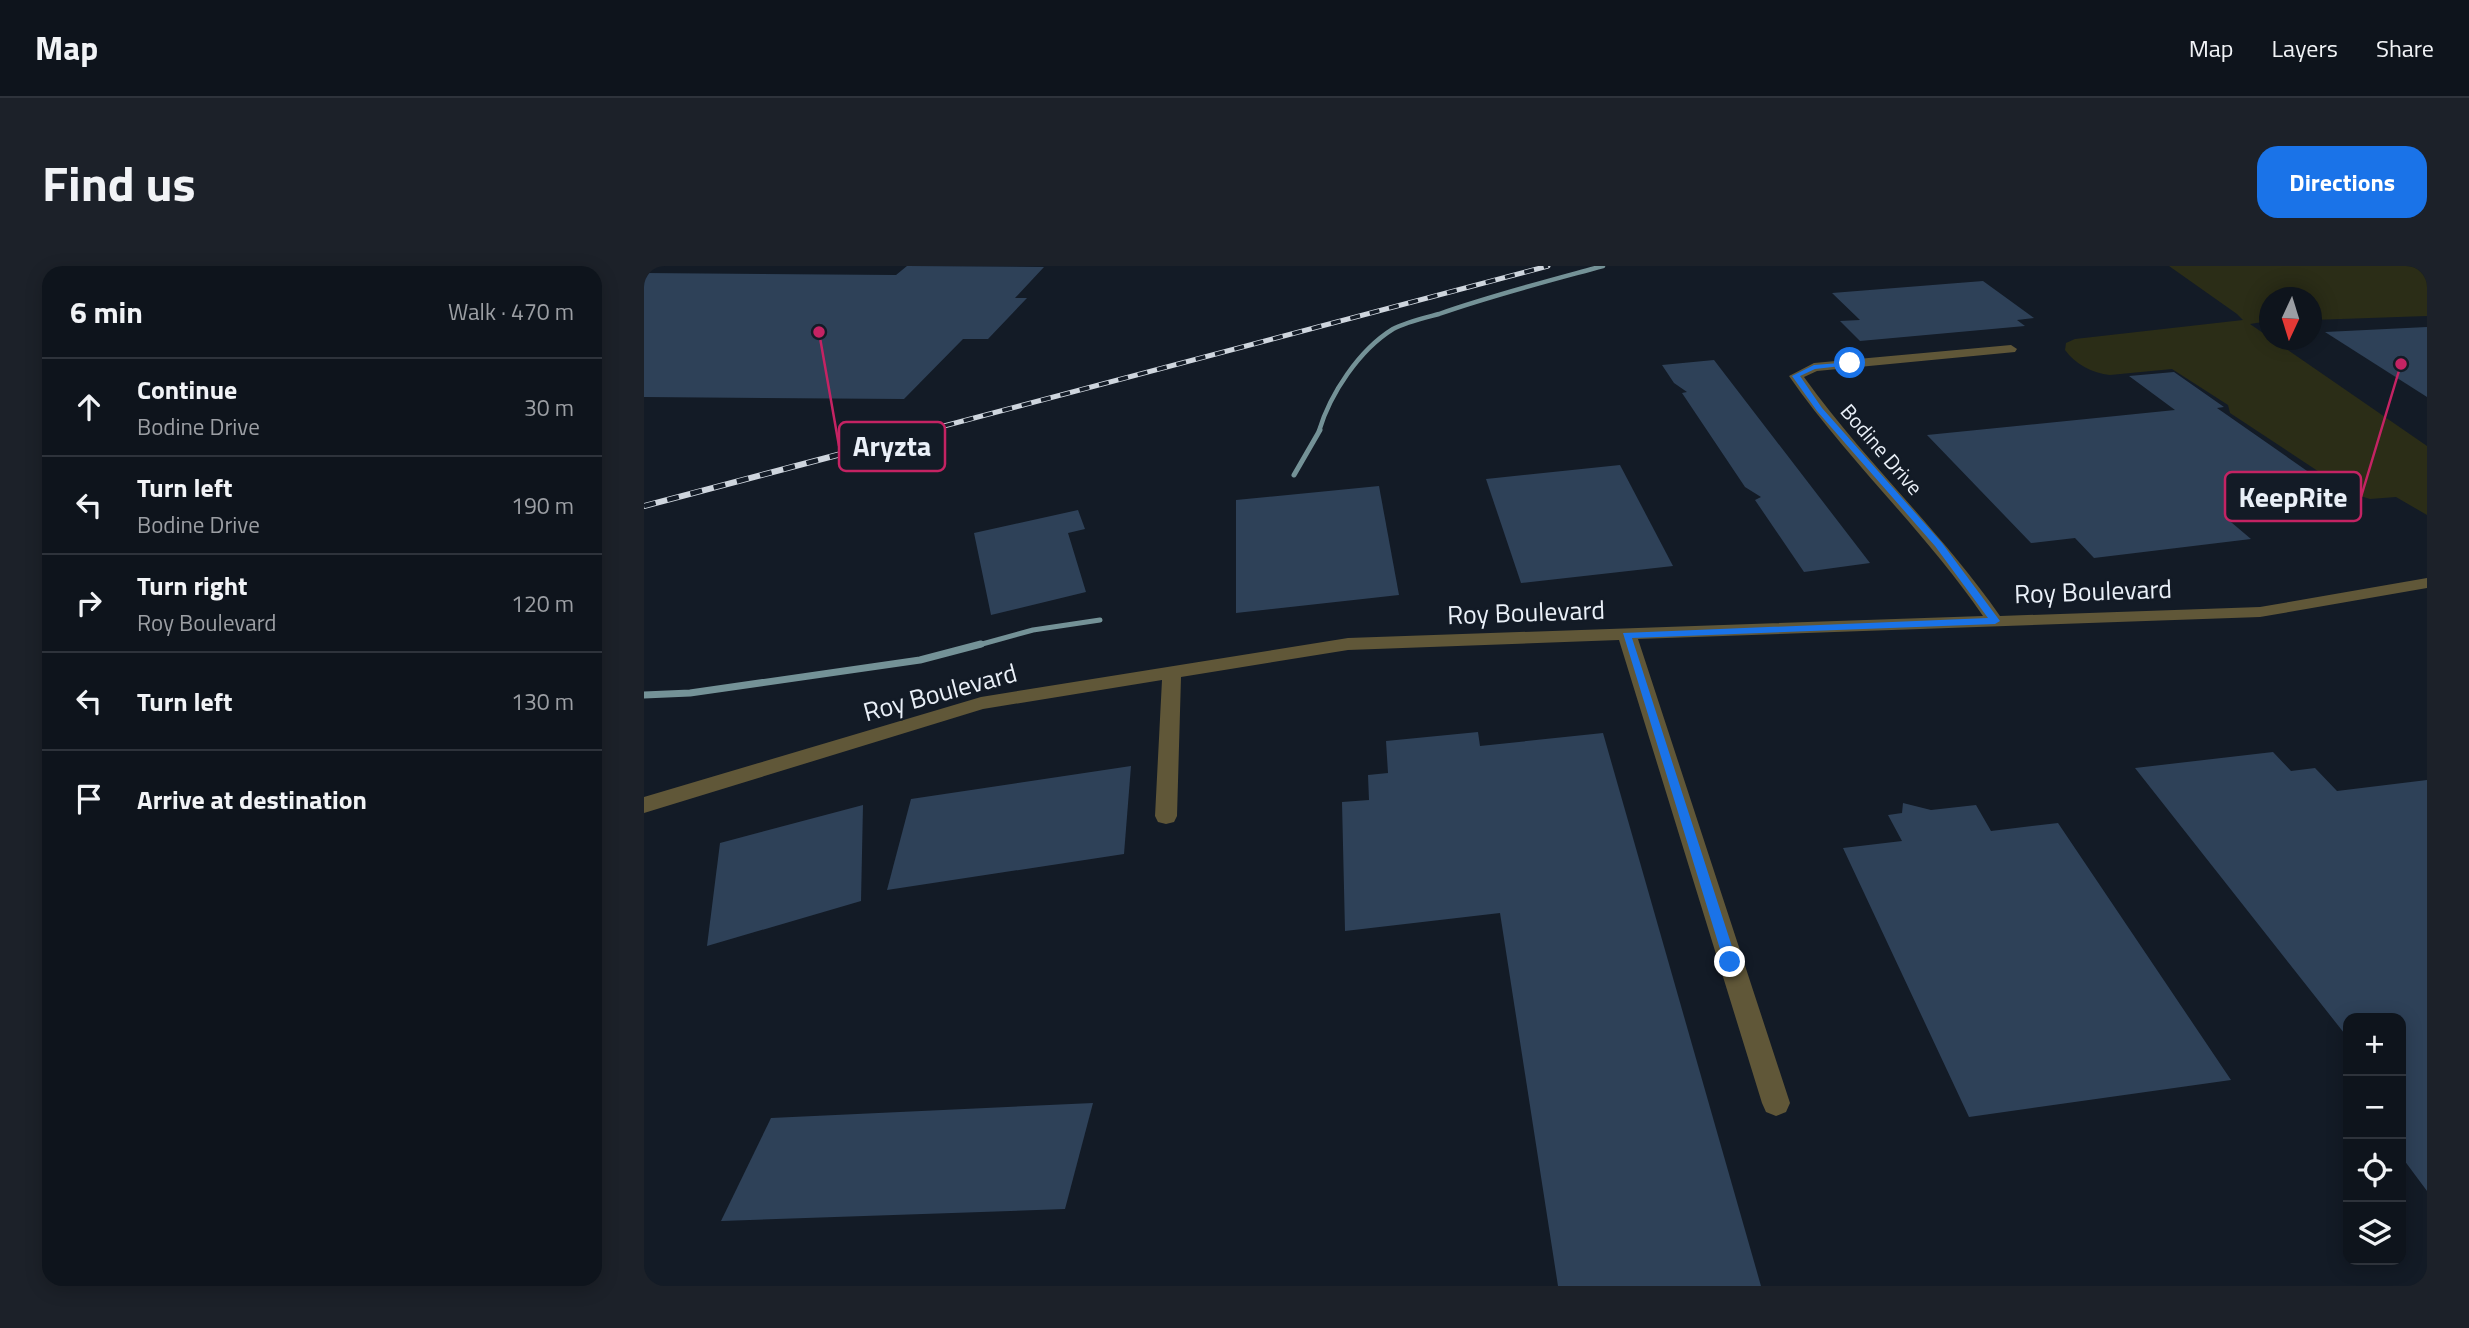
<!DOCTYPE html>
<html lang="en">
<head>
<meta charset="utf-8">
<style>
  body { margin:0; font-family:"Titillium Web",sans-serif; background:#1c2129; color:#f1f3f6 }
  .controls { position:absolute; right:21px; bottom:21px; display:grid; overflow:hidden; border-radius:14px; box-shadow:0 4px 18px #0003 }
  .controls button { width:63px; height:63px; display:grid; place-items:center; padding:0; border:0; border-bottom:2px solid #2e333b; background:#0e141c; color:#f1f3f6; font:35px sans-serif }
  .compass { position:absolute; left:1615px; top:21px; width:63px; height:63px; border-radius:50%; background:#0e141c; box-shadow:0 4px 18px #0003; rotate:184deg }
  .stop { position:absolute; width:21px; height:21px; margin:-16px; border:5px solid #1a73e8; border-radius:50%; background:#fff }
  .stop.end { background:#1a73e8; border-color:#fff; box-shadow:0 2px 7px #0008 }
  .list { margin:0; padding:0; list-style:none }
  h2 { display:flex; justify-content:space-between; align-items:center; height:91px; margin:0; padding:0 28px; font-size:30px }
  h2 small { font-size:23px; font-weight:400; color:#9b9ea3 }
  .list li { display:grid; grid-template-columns:46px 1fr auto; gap:21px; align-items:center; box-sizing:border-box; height:98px; padding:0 28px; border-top:2px solid #2e333b }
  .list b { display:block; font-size:26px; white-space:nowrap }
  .list p { margin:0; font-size:23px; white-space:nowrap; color:#9b9ea3 }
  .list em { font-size:23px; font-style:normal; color:#9b9ea3 }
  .icon { flex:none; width:38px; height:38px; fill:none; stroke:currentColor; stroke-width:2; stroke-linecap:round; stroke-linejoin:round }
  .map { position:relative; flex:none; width:1783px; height:1020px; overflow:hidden; border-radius:21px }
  header { display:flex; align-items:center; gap:42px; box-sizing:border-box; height:98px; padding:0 35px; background:#0e141c; border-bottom:2px solid #2e333b }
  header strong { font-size:33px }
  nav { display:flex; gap:38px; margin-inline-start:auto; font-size:24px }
  .intro { display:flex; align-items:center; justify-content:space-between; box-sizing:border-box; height:168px; padding:0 42px }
  h1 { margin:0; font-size:49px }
  .button { padding:18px 32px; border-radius:21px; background:#1a73e8; color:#fff; font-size:24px; font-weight:700 }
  main { display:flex; gap:42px; padding:0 42px }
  aside { flex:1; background:#0e141c; border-radius:21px; box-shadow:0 4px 18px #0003 }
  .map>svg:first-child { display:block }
  .green { fill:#2b2d17 }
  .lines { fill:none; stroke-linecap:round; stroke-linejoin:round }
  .stream-far2 { stroke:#749297; stroke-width:4.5 }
  .stream-far1 { stroke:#749297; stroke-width:5 }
  .stream { stroke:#749297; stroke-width:7 }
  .building { fill:#2e4158 }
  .minor { fill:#605738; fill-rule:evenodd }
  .rail-far1-casing { stroke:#ced5dd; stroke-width:5 }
  .rail-casing { stroke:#ced5dd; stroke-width:6 }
  .rail-far1 { stroke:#131b26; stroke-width:3.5; stroke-dasharray:10; stroke-linecap:butt }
  .rail { stroke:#131b26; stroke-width:4.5; stroke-dasharray:12; stroke-linecap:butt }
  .route { fill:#1a73e8 }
  .labels { text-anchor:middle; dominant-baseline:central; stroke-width:5; stroke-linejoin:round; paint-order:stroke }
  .far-street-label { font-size:21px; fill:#eaf0f8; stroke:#131b26 }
  .street-label { font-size:26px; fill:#eaf0f8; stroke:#131b26 }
  .leader { fill:none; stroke:#c42363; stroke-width:2.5 }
  .callout-dot { fill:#c42363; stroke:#131b26; stroke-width:2.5 }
  .callout { fill:#131b26; stroke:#c42363; stroke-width:2.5 }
  .callout-label { font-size:28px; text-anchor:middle; font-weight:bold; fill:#eaf0f8 }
</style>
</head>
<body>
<header>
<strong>Map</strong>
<nav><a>Map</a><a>Layers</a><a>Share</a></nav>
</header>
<div class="intro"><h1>Find us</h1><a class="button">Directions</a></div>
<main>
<aside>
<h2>6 min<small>Walk · 470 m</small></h2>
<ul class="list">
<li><svg class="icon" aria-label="ahead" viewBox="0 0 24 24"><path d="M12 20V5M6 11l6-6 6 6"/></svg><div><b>Continue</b><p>Bodine Drive</p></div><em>30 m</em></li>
<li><svg class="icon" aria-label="left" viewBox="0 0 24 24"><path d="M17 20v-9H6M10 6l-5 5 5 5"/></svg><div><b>Turn left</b><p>Bodine Drive</p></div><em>190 m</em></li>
<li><svg class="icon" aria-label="right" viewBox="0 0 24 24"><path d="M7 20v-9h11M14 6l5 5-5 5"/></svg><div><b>Turn right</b><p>Roy Boulevard</p></div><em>120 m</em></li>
<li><svg class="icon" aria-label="left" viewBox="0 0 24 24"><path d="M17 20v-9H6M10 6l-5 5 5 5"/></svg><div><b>Turn left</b></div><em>130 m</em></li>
<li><svg class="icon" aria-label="arrive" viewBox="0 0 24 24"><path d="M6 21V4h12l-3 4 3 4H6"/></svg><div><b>Arrive at destination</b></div></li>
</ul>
</aside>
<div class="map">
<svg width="1783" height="1020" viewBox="0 0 1783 1020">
  <rect width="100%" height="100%" fill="#131b26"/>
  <path class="green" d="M 1525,0 L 1783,0 L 1783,50 L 1668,54 L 1668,32 L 1626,32 L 1625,55 L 1606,58 L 1783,180 L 1783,249 L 1752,231 L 1726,233 L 1707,227 L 1586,147 L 1584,139 L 1528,103 L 1466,109 C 1448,107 1431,98 1421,84 L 1422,77 L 1431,73 L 1599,54 L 1593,48 Z"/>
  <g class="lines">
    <path class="stream-far2" d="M 675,165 C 686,128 715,84 749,63 C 762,56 780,52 795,48 C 849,29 904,15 959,0"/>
    <g class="stream-far1">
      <path d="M 650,209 L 676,164"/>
      <path d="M 331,380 L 389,364 L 456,354"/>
    </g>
    <path class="stream" d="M 0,429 L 46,427 L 276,394 L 337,378"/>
  </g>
  <g class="building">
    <path d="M 263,0 L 400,1 L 371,32 L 383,32 L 344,73 L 319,73 L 260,133 L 0,131 L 0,7 L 252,9 Z"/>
    <path d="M 1339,15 L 1390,52 L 1373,54 L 1381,60 L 1216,75 L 1196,55 L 1216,54 L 1188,27 Z"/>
    <path d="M 1783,61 L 1783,131 L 1681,66 Z"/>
    <path d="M 1070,94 L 1226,297 L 1160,306 L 1111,234 L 1117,231 L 1101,221 L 1038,127 L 1043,126 L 1030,117 L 1018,99 Z"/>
    <path d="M 1530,106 L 1580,141 L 1573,142 L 1709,237 L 1581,251 L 1607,273 L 1450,292 L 1431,272 L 1387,277 L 1283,169 L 1531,144 L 1485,110 Z"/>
    <path d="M 976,199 L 1029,300 L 877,317 L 842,213 Z"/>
    <path d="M 735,220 L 755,329 L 592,347 L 592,234 Z"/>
    <path d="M 434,244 L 441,263 L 424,267 L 442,326 L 347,349 L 330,267 Z"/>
    <path d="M 834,466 L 836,480 L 959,467 L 1117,1020 L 914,1020 L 856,647 L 701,665 L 698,536 L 725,534 L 724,509 L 744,507 L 742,475 Z"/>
    <path d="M 1629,486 L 1647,505 L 1671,502 L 1693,525 L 1783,514 L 1783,925 L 1757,890 L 1757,752 L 1704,752 L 1704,772 L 1491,502 Z"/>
    <path d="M 487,500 L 480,588 L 243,624 L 267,533 Z"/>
    <path d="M 1259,537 L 1287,544 L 1332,539 L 1347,565 L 1414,557 L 1587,814 L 1325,851 L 1199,582 L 1258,575 L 1244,549 L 1258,547 Z"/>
    <path d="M 219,539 L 217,635 L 63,680 L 76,577 Z"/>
    <path d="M 449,837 L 421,943 L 77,955 L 127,852 Z"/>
  </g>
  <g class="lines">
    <path class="minor" d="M 1367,79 L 1373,83 L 1371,86 L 1173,105 L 1160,111 C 1220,195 1297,265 1356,350 L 1616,341 L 1783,312 L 1783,322 L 1616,351 L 994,373 L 1146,837 L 1142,846 L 1132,850 L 1122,846 L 1118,837 L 975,374 L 704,384 L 537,411 L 533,550 L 530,556 L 522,558 L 514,556 L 511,550 L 518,414 L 339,443 L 0,547 L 0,531 L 337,431 L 704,372 L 1339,350 C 1281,265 1204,195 1145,110 L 1170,97 Z"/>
    <g class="rail-far1-casing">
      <path id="rail-far1" d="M 281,165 L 904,0"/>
    </g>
    <g class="rail-casing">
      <path id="rail" d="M 0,240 L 288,164"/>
    </g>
    <use href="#rail-far1" class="rail-far1"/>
    <use href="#rail" class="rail"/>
  </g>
  <path class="route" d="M 1208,96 L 1206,99 L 1171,103 L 1156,110 L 1178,142 L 1298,277 L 1356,355 L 1351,358 L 988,372 L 1093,696 L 1086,702 L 1080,696 L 979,367 L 1344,352 L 1291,280 L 1173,145 L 1148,110 L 1170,99 Z"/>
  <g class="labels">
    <g class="far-street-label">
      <text transform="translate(1238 183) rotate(49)">Bodine Drive</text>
    </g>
    <g class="street-label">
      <text transform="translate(1449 325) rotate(-2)">Roy Boulevard</text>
      <text transform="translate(882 346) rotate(-2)">Roy Boulevard</text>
      <text transform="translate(296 426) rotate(-15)">Roy Boulevard</text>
    </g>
  </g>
  <path class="leader" d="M175 66L195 180M1757 98L1717 231"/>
  <g class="callout-dot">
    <circle cx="175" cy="66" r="7"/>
    <circle cx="1757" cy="98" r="7"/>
  </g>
  <g class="callout">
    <rect x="195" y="156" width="106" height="49" rx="7"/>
    <rect x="1581" y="206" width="136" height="49" rx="7"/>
  </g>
  <g class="callout-label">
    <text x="248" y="190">Aryzta</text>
    <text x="1649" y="241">KeepRite</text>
  </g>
</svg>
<div class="controls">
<button>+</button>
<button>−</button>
<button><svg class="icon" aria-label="locate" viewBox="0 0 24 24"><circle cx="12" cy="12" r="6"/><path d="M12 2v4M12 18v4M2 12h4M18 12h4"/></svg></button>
<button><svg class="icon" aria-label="layers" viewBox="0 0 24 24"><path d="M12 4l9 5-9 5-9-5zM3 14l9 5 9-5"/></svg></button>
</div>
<svg class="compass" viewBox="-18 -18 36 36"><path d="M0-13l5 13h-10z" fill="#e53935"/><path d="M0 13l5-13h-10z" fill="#9b9ea3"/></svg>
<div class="stop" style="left:1206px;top:97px"></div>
<div class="stop end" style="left:1086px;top:696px"></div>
</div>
</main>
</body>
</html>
